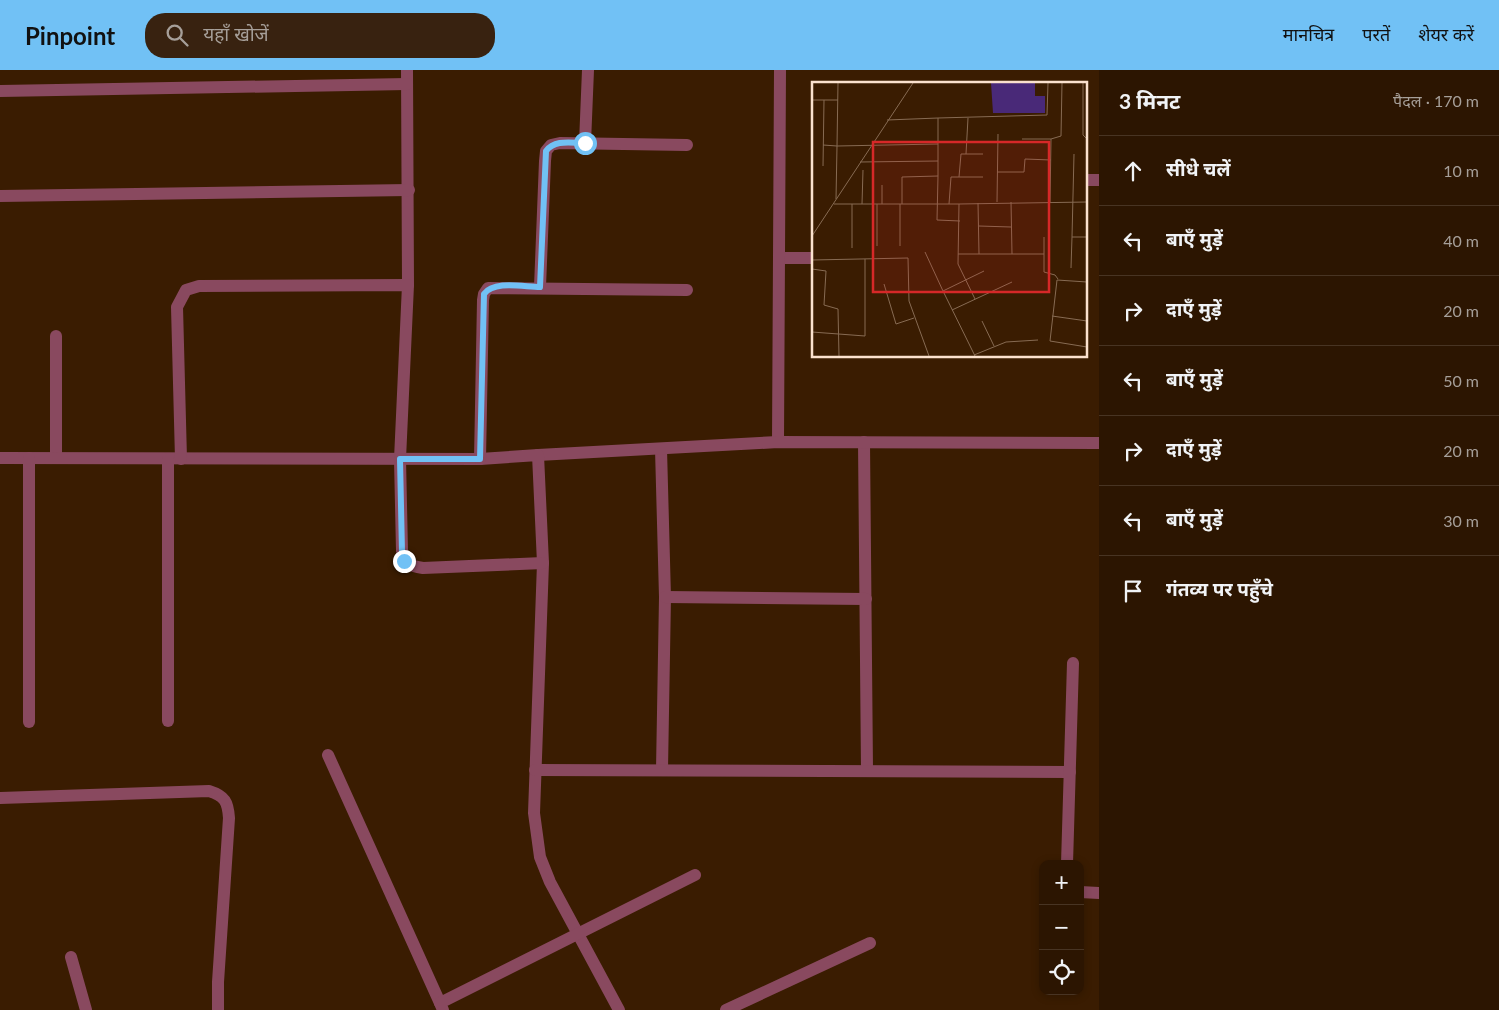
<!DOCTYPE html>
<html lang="hi">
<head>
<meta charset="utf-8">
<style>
  body { margin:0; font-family:Lato,"Noto Sans Devanagari",sans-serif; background:#382210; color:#f1f3f6 }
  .controls { position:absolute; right:15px; bottom:15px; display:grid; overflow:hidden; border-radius:10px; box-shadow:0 2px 8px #0003 }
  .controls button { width:45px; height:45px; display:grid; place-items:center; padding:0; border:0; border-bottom:1px solid #483423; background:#2c1501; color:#f1f3f6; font:25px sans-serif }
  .stop { position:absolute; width:15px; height:15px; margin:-11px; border:4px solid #71c1f5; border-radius:50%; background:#fff }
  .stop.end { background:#71c1f5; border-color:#fff; box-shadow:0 1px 5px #0008 }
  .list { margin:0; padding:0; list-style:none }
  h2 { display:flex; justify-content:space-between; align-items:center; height:65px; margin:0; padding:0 20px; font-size:21px }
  h2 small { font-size:16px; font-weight:400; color:#a69f99 }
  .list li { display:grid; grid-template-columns:32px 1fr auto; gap:15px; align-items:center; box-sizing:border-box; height:70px; padding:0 20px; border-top:1px solid #483423 }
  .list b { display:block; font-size:19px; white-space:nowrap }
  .list em { font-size:16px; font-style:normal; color:#a69f99 }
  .icon { flex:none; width:28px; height:28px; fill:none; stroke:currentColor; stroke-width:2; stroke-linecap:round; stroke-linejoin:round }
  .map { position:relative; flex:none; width:1099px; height:940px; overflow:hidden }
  header { display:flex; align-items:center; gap:30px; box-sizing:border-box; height:70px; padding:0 25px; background:#71c1f5; color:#111 }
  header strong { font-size:24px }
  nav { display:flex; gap:28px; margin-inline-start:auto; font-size:18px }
  .search { width:350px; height:45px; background:#382210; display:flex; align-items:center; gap:12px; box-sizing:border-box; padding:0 18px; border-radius:20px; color:#a69f99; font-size:19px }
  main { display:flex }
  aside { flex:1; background:#2c1501 }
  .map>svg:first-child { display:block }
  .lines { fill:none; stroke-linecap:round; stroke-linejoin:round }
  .street { stroke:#89495f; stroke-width:12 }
  .route { stroke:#71c1f5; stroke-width:6 }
  .inset-road { fill:none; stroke:#876b53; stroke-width:1 }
  .view { fill:#d62828; fill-opacity:0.15; stroke:#d62828; stroke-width:2.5 }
  .inset-edge { fill:none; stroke:#fbe1ce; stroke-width:2.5 }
</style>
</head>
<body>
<header>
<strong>Pinpoint</strong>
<div class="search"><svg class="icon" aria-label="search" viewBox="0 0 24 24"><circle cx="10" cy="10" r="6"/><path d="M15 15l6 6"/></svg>यहाँ खोजें</div>
<nav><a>मानचित्र</a><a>परतें</a><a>शेयर करें</a></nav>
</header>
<main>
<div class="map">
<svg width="1099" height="940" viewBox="0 0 1099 940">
  <rect width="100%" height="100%" fill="#3a1c01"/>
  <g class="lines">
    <g class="street">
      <path d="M 407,0 L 408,215"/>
      <path d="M 0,21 L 407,14"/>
      <path d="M 585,73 L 588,0"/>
      <path d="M 1085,110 L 1099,110"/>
      <path d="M 0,126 L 409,120"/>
      <path d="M 779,188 L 813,188"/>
      <path d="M 540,217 L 545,91 L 546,81 L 551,75 L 560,73 L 687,75"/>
      <path d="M 56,266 L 56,388"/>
      <path d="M 778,372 L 780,0"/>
      <path d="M 864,372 L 867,700"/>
      <path d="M 661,379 L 665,527 L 662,700"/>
      <path d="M 538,385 L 778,372 L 1099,373"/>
      <path d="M 0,388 L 480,389 L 538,385 L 543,493 L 534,743 L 540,787 L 550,812 L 619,940"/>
      <path d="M 29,388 L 29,652"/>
      <path d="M 168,389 L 168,651"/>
      <path d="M 181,389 L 177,237 L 186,220 L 199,216 L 408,215 L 400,389 L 402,481 C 405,494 410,496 423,498 L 543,493"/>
      <path d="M 480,389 L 483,230 L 484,224 L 488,218 L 687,220"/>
      <path d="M 665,527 L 866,529"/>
      <path d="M 328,685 L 440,933"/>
      <path d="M 535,700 L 1070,702"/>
      <path d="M 0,728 L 209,721 C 225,726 228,732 229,748 L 218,912 L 218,940"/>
      <path d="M 1067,794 L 1073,593"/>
      <path d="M 1080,822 L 1099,823"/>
      <path d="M 71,887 L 86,940"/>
      <path d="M 443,940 L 440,933 L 695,805"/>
      <path d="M 726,940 L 870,873"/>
    </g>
  </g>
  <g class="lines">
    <path class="route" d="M 404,491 L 402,482 L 400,389 L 480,389 L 484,224 C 494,210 524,217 540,217 L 546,81 C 555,69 571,73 585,73"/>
  </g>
  <g transform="translate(812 12)">
    <rect width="275" height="275" fill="#3a1c01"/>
    <path d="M 179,1 L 223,1 L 223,14 L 233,14 L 233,31 L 181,31 Z" fill="#492978"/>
    <path class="inset-road" d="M 271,1 L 271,53 L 275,57M 0,18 L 26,18M 126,36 L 235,33 L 236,1M 75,38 L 126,36 L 126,94M 210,57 L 239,57M 11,63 L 25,64 L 26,1M 154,72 L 156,36M 262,72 L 260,155 L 275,155M 48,80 L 126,79M 11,84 L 12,18M 185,90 L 212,90 L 213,77 L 239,78M 147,95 L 149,72 L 171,72M 70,103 L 70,122M 24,117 L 25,64 L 126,62M 185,120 L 186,52M 199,120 L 200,172M 238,120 L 239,57 L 249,54 L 250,1M 166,121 L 167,172M 22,122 L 147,122 L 146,182 L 163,217M 50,122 L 51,88M 65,122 L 65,164M 88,122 L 88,164M 90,122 L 90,95 L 126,94 L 125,138 L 148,139M 137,122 L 139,95 L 171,95M 147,122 L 275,120M 167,144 L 199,145M 0,154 L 101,1M 232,155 L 232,190 L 243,193 L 246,197M 40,166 L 40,122M 113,170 L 131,209M 146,172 L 232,172M 0,178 L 96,176 L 97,219 L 117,274M 259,186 L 260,155M 0,187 L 14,189 L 12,223 L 26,227 L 27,274M 275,200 L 245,198 L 238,259 L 275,265M 72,202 L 84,242 L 102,236M 140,228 L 200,200M 240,234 L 275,239M 170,239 L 182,264M 0,250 L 53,254 L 53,177M 162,273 L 194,260 L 226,258M 163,274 L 131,209 L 172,189"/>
    <path class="view" d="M 61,60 L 237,60 L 237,210 L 61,210 Z"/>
    <rect width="275" height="275" class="inset-edge"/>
  </g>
</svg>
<div class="controls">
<button>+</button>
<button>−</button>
<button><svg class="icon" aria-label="locate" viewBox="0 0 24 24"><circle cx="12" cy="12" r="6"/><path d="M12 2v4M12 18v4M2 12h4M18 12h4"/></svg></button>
</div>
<div class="stop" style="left:585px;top:73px"></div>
<div class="stop end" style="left:404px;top:491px"></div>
</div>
<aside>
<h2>3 मिनट<small>पैदल · 170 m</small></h2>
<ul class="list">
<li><svg class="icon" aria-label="ahead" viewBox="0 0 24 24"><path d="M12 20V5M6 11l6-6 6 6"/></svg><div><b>सीधे चलें</b></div><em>10 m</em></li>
<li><svg class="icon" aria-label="left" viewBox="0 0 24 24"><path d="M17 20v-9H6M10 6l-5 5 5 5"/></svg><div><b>बाएँ मुड़ें</b></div><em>40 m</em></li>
<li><svg class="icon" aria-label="right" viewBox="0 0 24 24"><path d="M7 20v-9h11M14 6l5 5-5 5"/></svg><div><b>दाएँ मुड़ें</b></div><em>20 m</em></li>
<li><svg class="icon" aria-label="left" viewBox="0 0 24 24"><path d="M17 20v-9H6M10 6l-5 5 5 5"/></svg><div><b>बाएँ मुड़ें</b></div><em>50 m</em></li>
<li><svg class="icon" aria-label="right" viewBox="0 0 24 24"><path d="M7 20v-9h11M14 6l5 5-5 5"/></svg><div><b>दाएँ मुड़ें</b></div><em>20 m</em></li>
<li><svg class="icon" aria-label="left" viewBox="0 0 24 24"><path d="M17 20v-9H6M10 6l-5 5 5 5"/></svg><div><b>बाएँ मुड़ें</b></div><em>30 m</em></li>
<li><svg class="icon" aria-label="arrive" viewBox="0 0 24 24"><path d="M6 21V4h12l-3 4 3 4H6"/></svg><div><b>गंतव्य पर पहुँचे</b></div></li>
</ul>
</aside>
</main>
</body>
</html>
